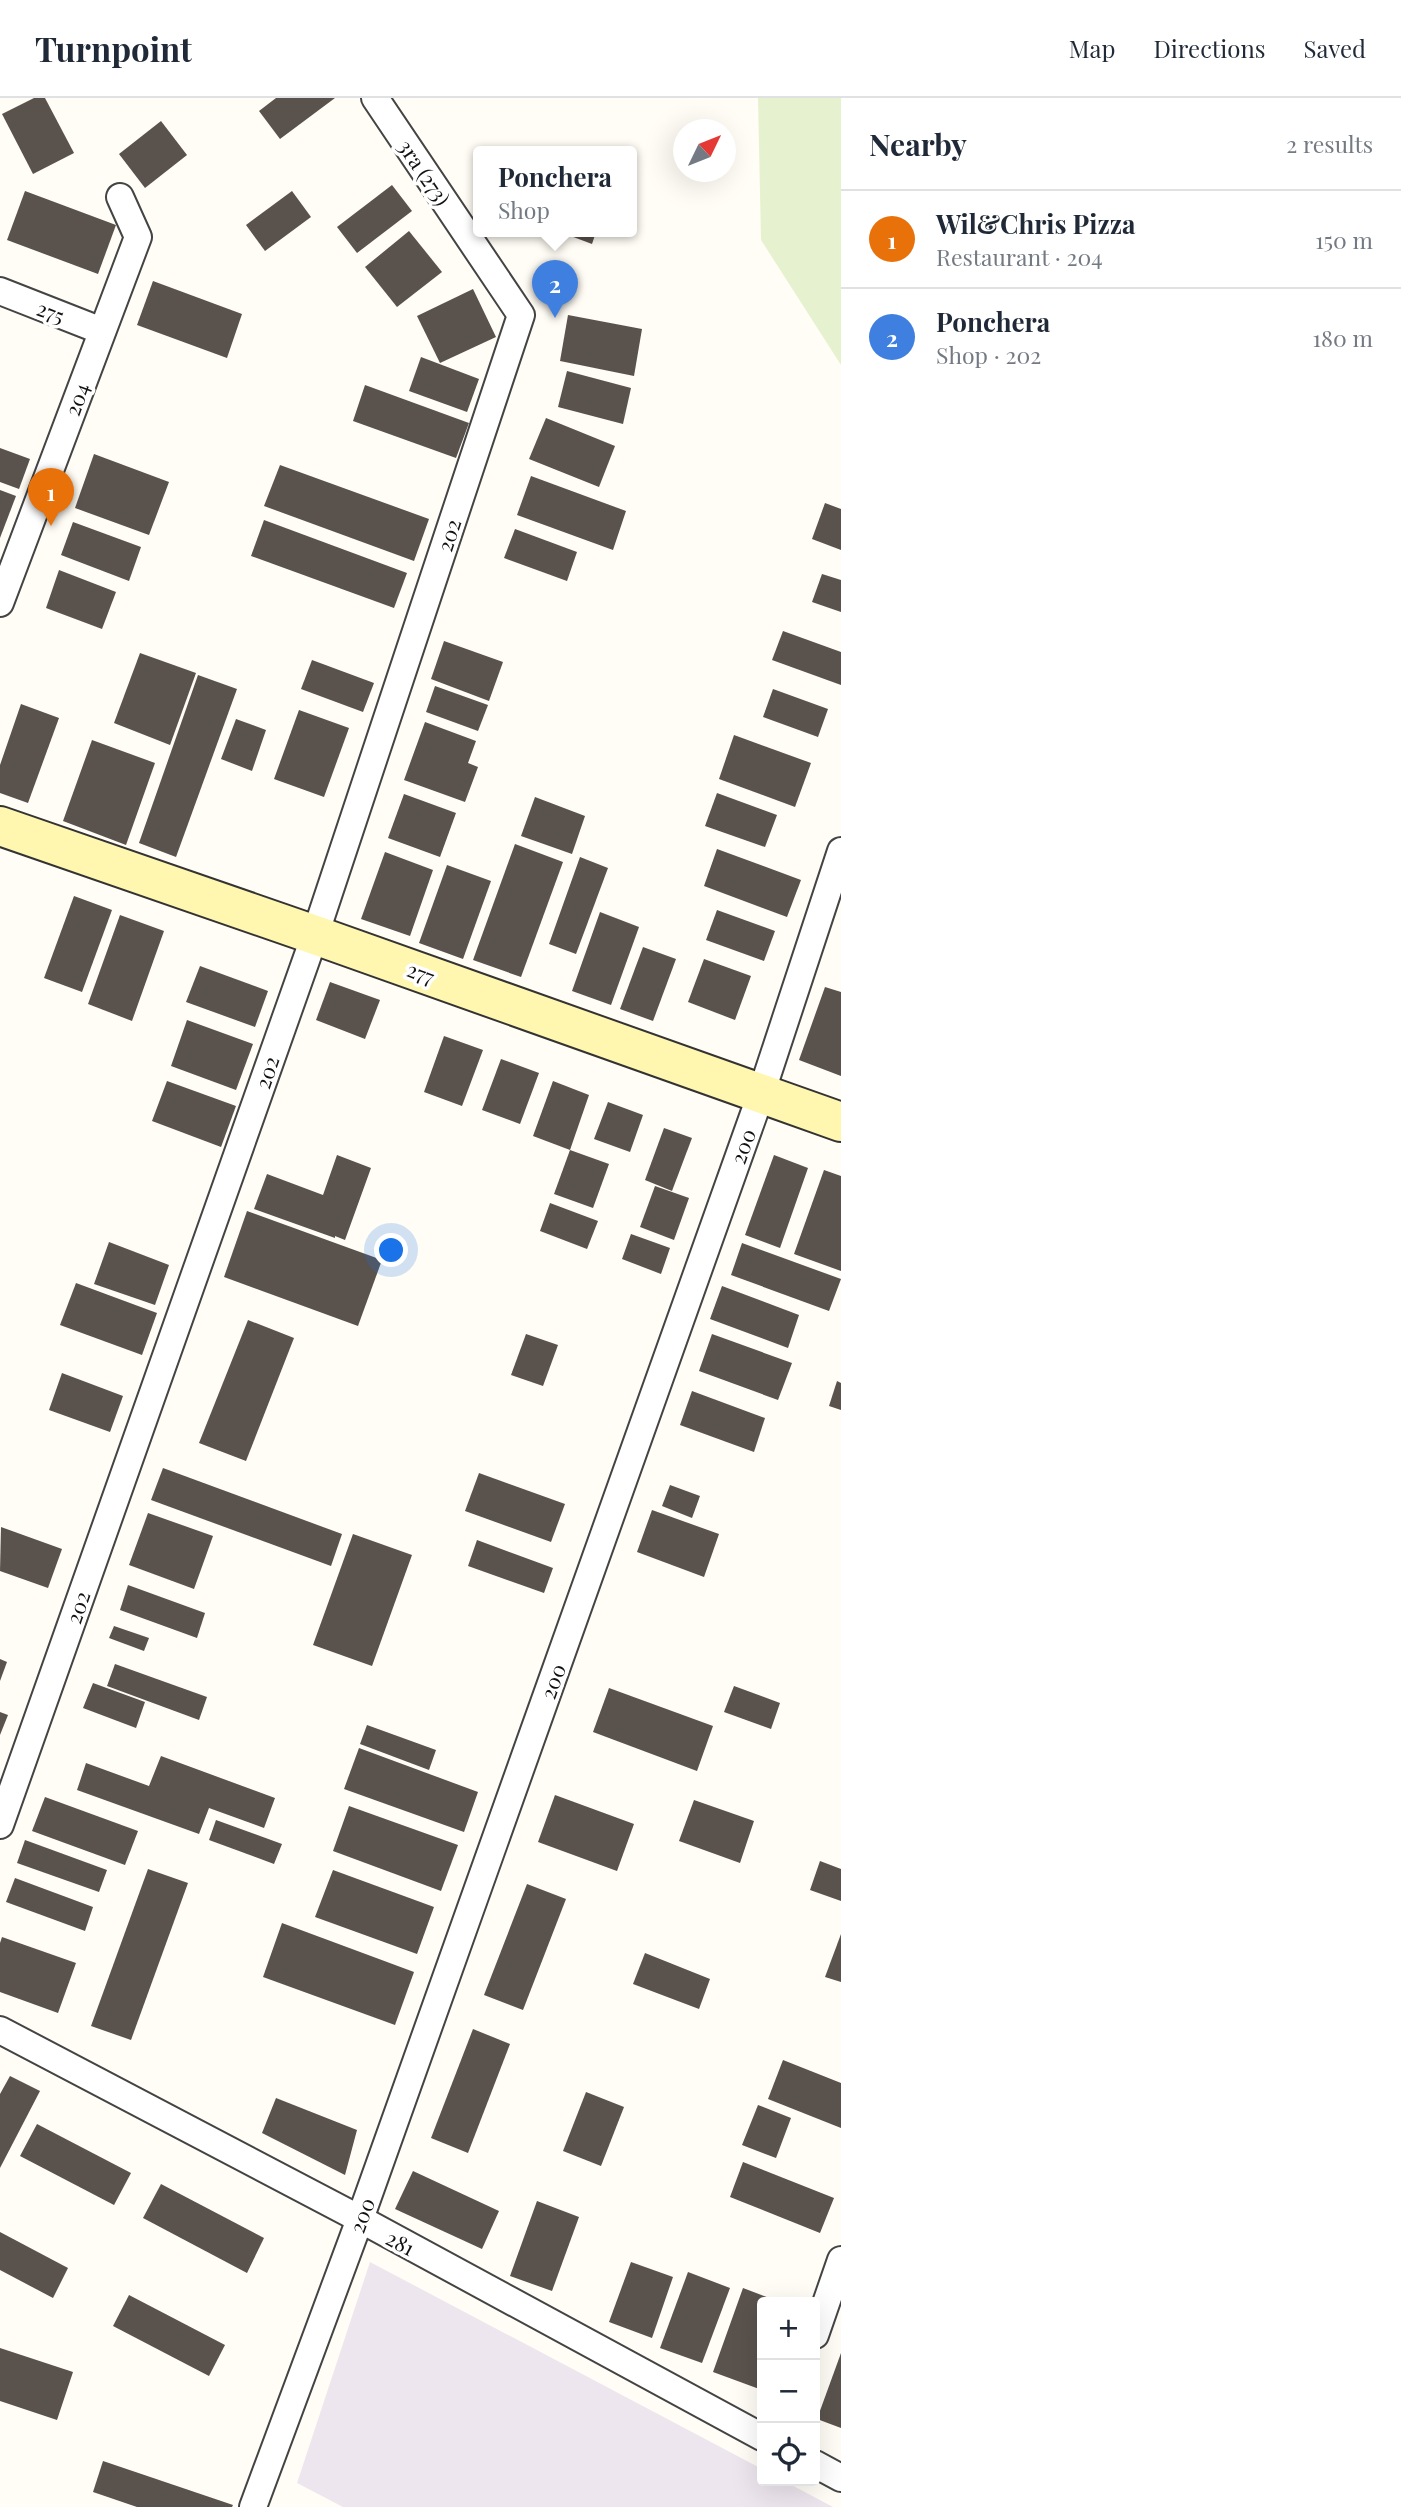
<!DOCTYPE html>
<html lang="en">
<head>
<meta charset="utf-8">
<style>
  body { margin:0; font-family:"Playfair Display",serif; background:#f6f6f7; color:#1f2937 }
  .controls { position:absolute; right:21px; bottom:21px; display:grid; overflow:hidden; border-radius:7px; box-shadow:0 7px 28px #0002 }
  .controls button { width:63px; height:63px; display:grid; place-items:center; padding:0; border:0; border-bottom:2px solid #e0e1e3; background:#fff; color:#1f2937; font:35px sans-serif }
  .compass { position:absolute; left:673px; top:21px; width:63px; height:63px; border-radius:50%; background:#fff; box-shadow:0 7px 28px #0002; rotate:47deg }
  .you { position:absolute; left:392px; top:1153px; width:24px; height:24px; margin:-18px; border:5px solid #fff; border-radius:50%; background:#1a73e8; box-shadow:0 0 0 10px #1a73e833 }
  .badge { display:grid; place-items:center; width:46px; height:46px; border-radius:50%; background:#c4262e; color:#fff; font-size:23px; font-weight:700 }
  .pin { position:absolute; translate:-50% -58px; filter:drop-shadow(0 2px 4px #0008) }
  .pin::after { content:''; position:absolute; top:37px; width:24px; height:21px; background:inherit; clip-path:polygon(0 0,100% 0,50% 100%) }
  .popup { position:absolute; left:473px; top:48px; width:164px; height:91px; box-sizing:border-box; display:grid; place-content:center; border-radius:7px; background:#fff; filter:drop-shadow(0 2px 5px #0005); font-size:23px; white-space:nowrap; color:#747a83 }
  .popup b { font-size:26px; color:#1f2937 }
  .popup::after { content:''; position:absolute; left:50%; top:100%; margin-left:-14px; border:14px solid transparent; border-top-color:#fff }
  .list { margin:0; padding:0; list-style:none }
  h2 { display:flex; justify-content:space-between; align-items:center; height:91px; margin:0; padding:0 28px; font-size:30px }
  h2 small { font-size:23px; font-weight:400; color:#747a83 }
  .list li { display:grid; grid-template-columns:46px 1fr auto; gap:21px; align-items:center; box-sizing:border-box; height:98px; padding:0 28px; border-top:2px solid #e0e1e3 }
  .list b { display:block; font-size:26px; white-space:nowrap }
  .list p { margin:0; font-size:23px; white-space:nowrap; color:#747a83 }
  .list em { font-size:23px; font-style:normal; color:#747a83 }
  .icon { flex:none; width:38px; height:38px; fill:none; stroke:currentColor; stroke-width:2; stroke-linecap:round; stroke-linejoin:round }
  .map { position:relative; flex:none; width:841px; height:2409px; overflow:hidden }
  header { display:flex; align-items:center; gap:42px; box-sizing:border-box; height:98px; padding:0 35px; background:#fff; border-bottom:2px solid #e0e1e3 }
  header strong { font-size:33px }
  nav { display:flex; gap:38px; margin-inline-start:auto; font-size:24px }
  main { display:flex }
  aside { flex:1; background:#fff }
  .map>svg:first-child { display:block }
  .industrial { fill:#eee6ef }
  .pitch { fill:#e6f2cf }
  .building { fill:#5a524d }
  .lines { fill:none; stroke-linecap:round; stroke-linejoin:round }
  .street-casing { stroke:#444; stroke-width:30 }
  .secondary-casing { stroke:#333; stroke-width:42 }
  .street { stroke:#fff; stroke-width:26 }
  .secondary { stroke:#fff6b0; stroke-width:38 }
  .labels { text-anchor:middle; dominant-baseline:central; stroke-width:7; stroke-linejoin:round; paint-order:stroke }
  .street-label { font-size:21px; fill:#111; stroke:#fff }
</style>
</head>
<body>
<header>
<strong>Turnpoint</strong>
<nav><a>Map</a><a>Directions</a><a>Saved</a></nav>
</header>
<main>
<div class="map">
<svg width="841" height="2409" viewBox="0 0 841 2409">
  <rect width="100%" height="100%" fill="#fffdf5"/>
  <path class="industrial" d="M 370,2164 L 762,2371 L 762,2383 L 784,2383 L 833,2409 L 343,2409 L 297,2385 Z"/>
  <path class="pitch" d="M 758,0 L 841,0 L 841,267 L 761,142 Z"/>
  <g class="building">
    <path d="M 34,0 L 45,0 L 74,55 L 33,76 L 2,16 Z"/>
    <path d="M 276,0 L 335,0 L 280,41 L 259,13 Z"/>
    <path d="M 161,23 L 187,57 L 145,90 L 119,56 Z"/>
    <path d="M 392,87 L 412,113 L 357,155 L 337,129 Z"/>
    <path d="M 25,93 L 116,127 L 98,176 L 7,142 Z"/>
    <path d="M 292,93 L 311,119 L 265,153 L 246,127 Z"/>
    <path d="M 409,133 L 442,174 L 397,209 L 365,169 Z"/>
    <path d="M 560,134 L 596,134 L 592,146 Z"/>
    <path d="M 153,183 L 242,216 L 227,260 L 137,227 Z"/>
    <path d="M 473,191 L 496,239 L 440,265 L 417,218 Z"/>
    <path d="M 568,217 L 642,231 L 634,278 L 560,263 Z"/>
    <path d="M 421,259 L 479,281 L 467,314 L 409,293 Z"/>
    <path d="M 567,273 L 631,290 L 623,326 L 558,309 Z"/>
    <path d="M 365,287 L 469,325 L 456,360 L 353,323 Z"/>
    <path d="M 546,320 L 615,348 L 599,389 L 529,361 Z"/>
    <path d="M 0,350 L 30,361 L 19,391 L 0,384 Z"/>
    <path d="M 94,356 L 169,384 L 149,437 L 75,410 Z"/>
    <path d="M 280,367 L 429,421 L 414,463 L 264,408 Z"/>
    <path d="M 531,378 L 626,413 L 613,452 L 517,417 Z"/>
    <path d="M 0,392 L 16,398 L 0,440 Z"/>
    <path d="M 825,405 L 841,411 L 841,452 L 812,441 Z"/>
    <path d="M 264,422 L 407,475 L 394,510 L 251,458 Z"/>
    <path d="M 73,424 L 141,449 L 129,483 L 61,457 Z"/>
    <path d="M 515,431 L 577,454 L 567,483 L 504,460 Z"/>
    <path d="M 59,472 L 116,494 L 102,531 L 46,510 Z"/>
    <path d="M 822,476 L 841,482 L 841,514 L 812,504 Z"/>
    <path d="M 783,533 L 841,554 L 841,587 L 772,562 Z"/>
    <path d="M 444,543 L 503,564 L 489,603 L 431,581 Z"/>
    <path d="M 140,555 L 196,575 L 170,647 L 114,625 Z"/>
    <path d="M 312,562 L 374,585 L 363,614 L 301,591 Z"/>
    <path d="M 198,577 L 237,591 L 176,759 L 139,745 Z"/>
    <path d="M 435,588 L 488,607 L 478,633 L 426,614 Z"/>
    <path d="M 773,591 L 828,611 L 818,639 L 763,619 Z"/>
    <path d="M 21,606 L 59,620 L 28,705 L 0,695 L 0,667 Z"/>
    <path d="M 299,612 L 349,630 L 324,699 L 274,681 Z"/>
    <path d="M 236,621 L 266,632 L 252,673 L 221,661 Z"/>
    <path d="M 425,624 L 476,643 L 468,665 L 478,669 L 465,704 L 404,682 Z"/>
    <path d="M 734,637 L 811,665 L 795,709 L 719,681 Z"/>
    <path d="M 92,642 L 155,665 L 126,747 L 63,723 Z"/>
    <path d="M 717,695 L 777,717 L 765,749 L 705,728 Z"/>
    <path d="M 404,696 L 456,715 L 440,759 L 388,740 Z"/>
    <path d="M 535,699 L 585,718 L 572,756 L 521,738 Z"/>
    <path d="M 515,746 L 563,764 L 521,879 L 473,862 Z"/>
    <path d="M 717,751 L 801,782 L 787,819 L 704,788 Z"/>
    <path d="M 385,754 L 433,772 L 410,838 L 361,821 Z"/>
    <path d="M 580,759 L 608,770 L 576,856 L 549,846 Z"/>
    <path d="M 447,767 L 491,783 L 463,861 L 419,845 Z"/>
    <path d="M 74,798 L 112,812 L 82,894 L 44,880 Z"/>
    <path d="M 717,812 L 775,833 L 764,863 L 706,842 Z"/>
    <path d="M 600,814 L 639,829 L 611,907 L 572,893 Z"/>
    <path d="M 120,817 L 164,833 L 132,923 L 88,906 Z"/>
    <path d="M 643,849 L 676,861 L 653,923 L 620,911 Z"/>
    <path d="M 704,861 L 751,878 L 735,922 L 688,904 Z"/>
    <path d="M 200,868 L 268,893 L 255,929 L 186,904 Z"/>
    <path d="M 330,884 L 380,902 L 365,941 L 316,922 Z"/>
    <path d="M 825,889 L 841,894 L 841,978 L 799,962 Z"/>
    <path d="M 187,922 L 253,946 L 236,992 L 171,968 Z"/>
    <path d="M 444,938 L 483,952 L 462,1008 L 424,994 Z"/>
    <path d="M 501,961 L 539,975 L 520,1026 L 482,1012 Z"/>
    <path d="M 167,983 L 236,1008 L 221,1049 L 152,1023 Z"/>
    <path d="M 553,983 L 589,997 L 570,1052 L 533,1038 Z"/>
    <path d="M 608,1004 L 643,1017 L 630,1054 L 594,1041 Z"/>
    <path d="M 664,1030 L 692,1040 L 672,1093 L 645,1082 Z"/>
    <path d="M 570,1052 L 609,1066 L 593,1110 L 554,1096 Z"/>
    <path d="M 337,1057 L 371,1070 L 345,1142 L 335,1138 L 335,1140 L 254,1111 L 267,1076 L 323,1097 Z"/>
    <path d="M 774,1057 L 808,1070 L 780,1150 L 745,1137 Z"/>
    <path d="M 824,1072 L 841,1078 L 841,1173 L 794,1156 Z"/>
    <path d="M 655,1088 L 689,1100 L 674,1142 L 640,1129 Z"/>
    <path d="M 550,1105 L 598,1123 L 587,1151 L 540,1133 Z"/>
    <path d="M 247,1113 L 382,1162 L 358,1228 L 224,1179 Z"/>
    <path d="M 631,1136 L 670,1150 L 661,1176 L 622,1161 Z"/>
    <path d="M 109,1144 L 169,1167 L 155,1207 L 94,1186 Z"/>
    <path d="M 742,1145 L 841,1181 L 829,1213 L 731,1177 Z"/>
    <path d="M 76,1185 L 157,1215 L 142,1257 L 60,1227 Z"/>
    <path d="M 722,1188 L 799,1217 L 788,1250 L 710,1221 Z"/>
    <path d="M 248,1222 L 294,1240 L 246,1363 L 199,1345 Z"/>
    <path d="M 526,1236 L 558,1247 L 543,1288 L 511,1277 Z"/>
    <path d="M 712,1236 L 792,1265 L 778,1302 L 699,1273 Z"/>
    <path d="M 62,1275 L 123,1298 L 110,1334 L 49,1312 Z"/>
    <path d="M 837,1283 L 841,1285 L 841,1312 L 829,1308 Z"/>
    <path d="M 692,1293 L 765,1320 L 754,1354 L 680,1327 Z"/>
    <path d="M 163,1370 L 342,1436 L 331,1468 L 151,1402 Z"/>
    <path d="M 479,1375 L 565,1406 L 551,1444 L 465,1413 Z"/>
    <path d="M 670,1387 L 700,1398 L 692,1420 L 662,1408 Z"/>
    <path d="M 652,1412 L 719,1436 L 704,1479 L 637,1454 Z"/>
    <path d="M 148,1415 L 213,1438 L 194,1491 L 129,1467 Z"/>
    <path d="M 1,1429 L 62,1451 L 48,1490 L 0,1473 Z"/>
    <path d="M 353,1436 L 412,1457 L 372,1568 L 313,1547 Z"/>
    <path d="M 477,1442 L 553,1470 L 544,1495 L 468,1468 Z"/>
    <path d="M 128,1487 L 205,1515 L 197,1540 L 120,1512 Z"/>
    <path d="M 114,1528 L 149,1540 L 144,1553 L 109,1540 Z"/>
    <path d="M 0,1561 L 7,1564 L 0,1583 Z"/>
    <path d="M 115,1566 L 207,1599 L 199,1622 L 107,1588 Z"/>
    <path d="M 93,1585 L 145,1604 L 136,1630 L 83,1610 Z"/>
    <path d="M 734,1588 L 780,1605 L 771,1631 L 724,1614 Z"/>
    <path d="M 609,1590 L 713,1628 L 697,1673 L 593,1634 Z"/>
    <path d="M 0,1614 L 8,1617 L 0,1637 Z"/>
    <path d="M 367,1627 L 436,1652 L 429,1672 L 360,1646 Z"/>
    <path d="M 359,1650 L 478,1694 L 464,1734 L 344,1691 Z"/>
    <path d="M 161,1658 L 275,1700 L 264,1730 L 209,1710 L 199,1736 L 77,1692 L 86,1665 L 149,1688 Z"/>
    <path d="M 555,1697 L 634,1726 L 617,1773 L 538,1744 Z"/>
    <path d="M 45,1699 L 138,1733 L 125,1767 L 32,1733 Z"/>
    <path d="M 694,1702 L 754,1723 L 740,1765 L 679,1743 Z"/>
    <path d="M 349,1708 L 458,1747 L 441,1793 L 333,1753 Z"/>
    <path d="M 216,1722 L 282,1746 L 274,1766 L 209,1742 Z"/>
    <path d="M 25,1742 L 107,1772 L 99,1794 L 17,1765 Z"/>
    <path d="M 820,1763 L 841,1771 L 841,1803 L 810,1792 Z"/>
    <path d="M 148,1771 L 188,1785 L 131,1942 L 91,1928 Z"/>
    <path d="M 333,1772 L 434,1809 L 417,1856 L 315,1819 Z"/>
    <path d="M 15,1780 L 93,1809 L 85,1833 L 6,1804 Z"/>
    <path d="M 527,1786 L 566,1801 L 523,1912 L 484,1897 Z"/>
    <path d="M 282,1825 L 414,1874 L 395,1927 L 263,1879 Z"/>
    <path d="M 841,1836 L 841,1884 L 825,1879 Z"/>
    <path d="M 2,1839 L 76,1865 L 58,1915 L 0,1894 L 0,1845 Z"/>
    <path d="M 645,1855 L 710,1881 L 699,1911 L 633,1886 Z"/>
    <path d="M 473,1931 L 510,1946 L 468,2055 L 431,2040 Z"/>
    <path d="M 783,1962 L 841,1985 L 841,2030 L 768,2001 Z"/>
    <path d="M 10,1978 L 40,1993 L 0,2070 L 0,1996 Z"/>
    <path d="M 586,1994 L 624,2009 L 601,2068 L 563,2053 Z"/>
    <path d="M 276,2000 L 357,2032 L 345,2077 L 262,2035 Z"/>
    <path d="M 758,2007 L 791,2020 L 776,2060 L 742,2047 Z"/>
    <path d="M 37,2026 L 131,2075 L 114,2107 L 20,2058 Z"/>
    <path d="M 743,2064 L 834,2100 L 820,2135 L 730,2099 Z"/>
    <path d="M 413,2073 L 499,2113 L 482,2151 L 395,2111 Z"/>
    <path d="M 161,2086 L 264,2140 L 247,2175 L 143,2120 Z"/>
    <path d="M 537,2103 L 579,2119 L 552,2193 L 510,2178 Z"/>
    <path d="M 0,2134 L 68,2170 L 53,2200 L 0,2172 Z"/>
    <path d="M 631,2164 L 673,2179 L 652,2240 L 609,2224 Z"/>
    <path d="M 688,2174 L 730,2190 L 702,2265 L 660,2250 Z"/>
    <path d="M 743,2190 L 780,2204 L 762,2204 L 762,2292 L 713,2274 Z"/>
    <path d="M 129,2197 L 225,2247 L 209,2278 L 113,2228 Z"/>
    <path d="M 0,2250 L 73,2274 L 57,2322 L 0,2303 Z"/>
    <path d="M 841,2255 L 841,2330 L 817,2321 Z"/>
    <path d="M 103,2363 L 233,2407 L 232,2409 L 137,2409 L 93,2394 Z"/>
  </g>
  <g class="lines">
    <g class="street-casing">
      <g id="street">
        <path d="M 0,193 L 102,233"/>
        <path d="M 0,505 L 138,139 L 120,99"/>
        <path d="M 0,1727 L 315,837 L 521,217 L 375,0"/>
        <path d="M 0,1932 L 360,2121 L 762,2339"/>
        <path d="M 815,2237 L 841,2162"/>
        <path d="M 815,2366 L 841,2380"/>
        <path d="M 253,2409 L 360,2121 L 761,996 L 841,753"/>
      </g>
    </g>
    <g class="secondary-casing">
      <path id="secondary" d="M 0,728 L 315,837 L 841,1024"/>
    </g>
    <use href="#street" class="street"/>
    <use href="#secondary" class="secondary"/>
  </g>
  <g class="labels">
    <g class="street-label">
      <text transform="translate(425 74) rotate(56)">3ra (273)</text>
      <text transform="translate(51 213) rotate(21)">275</text>
      <text transform="translate(76 301) rotate(-70)">204</text>
      <text transform="translate(448 437) rotate(-72)">202</text>
      <text transform="translate(421 874) rotate(20)">277</text>
      <text transform="translate(266 974) rotate(-71)">202</text>
      <text transform="translate(742 1048) rotate(-70)">200</text>
      <text transform="translate(77 1509) rotate(-71)">202</text>
      <text transform="translate(552 1583) rotate(-70)">200</text>
      <text transform="translate(361 2117) rotate(-70)">200</text>
      <text transform="translate(401 2144) rotate(28)">281</text>
    </g>
  </g>
</svg>
<div class="controls">
<button>+</button>
<button>−</button>
<button><svg class="icon" aria-label="locate" viewBox="0 0 24 24"><circle cx="12" cy="12" r="6"/><path d="M12 2v4M12 18v4M2 12h4M18 12h4"/></svg></button>
</div>
<svg class="compass" viewBox="-18 -18 36 36"><path d="M0-13l5 13h-10z" fill="#e53935"/><path d="M0 13l5-13h-10z" fill="#747a83"/></svg>
<div class="you"></div>
<div class="pin badge" style="left:51px;top:428px;background:#e8710a">1</div>
<div class="pin badge" style="left:555px;top:220px;background:#3f7fe0">2</div>
<div class="popup"><b>Ponchera</b>Shop</div>
</div>
<aside>
<h2>Nearby<small>2 results</small></h2>
<ul class="list">
<li><span class="badge" style="background:#e8710a">1</span><div><b>Wil&amp;Chris Pizza</b><p>Restaurant · 204</p></div><em>150 m</em></li>
<li><span class="badge" style="background:#3f7fe0">2</span><div><b>Ponchera</b><p>Shop · 202</p></div><em>180 m</em></li>
</ul>
</aside>
</main>
</body>
</html>
